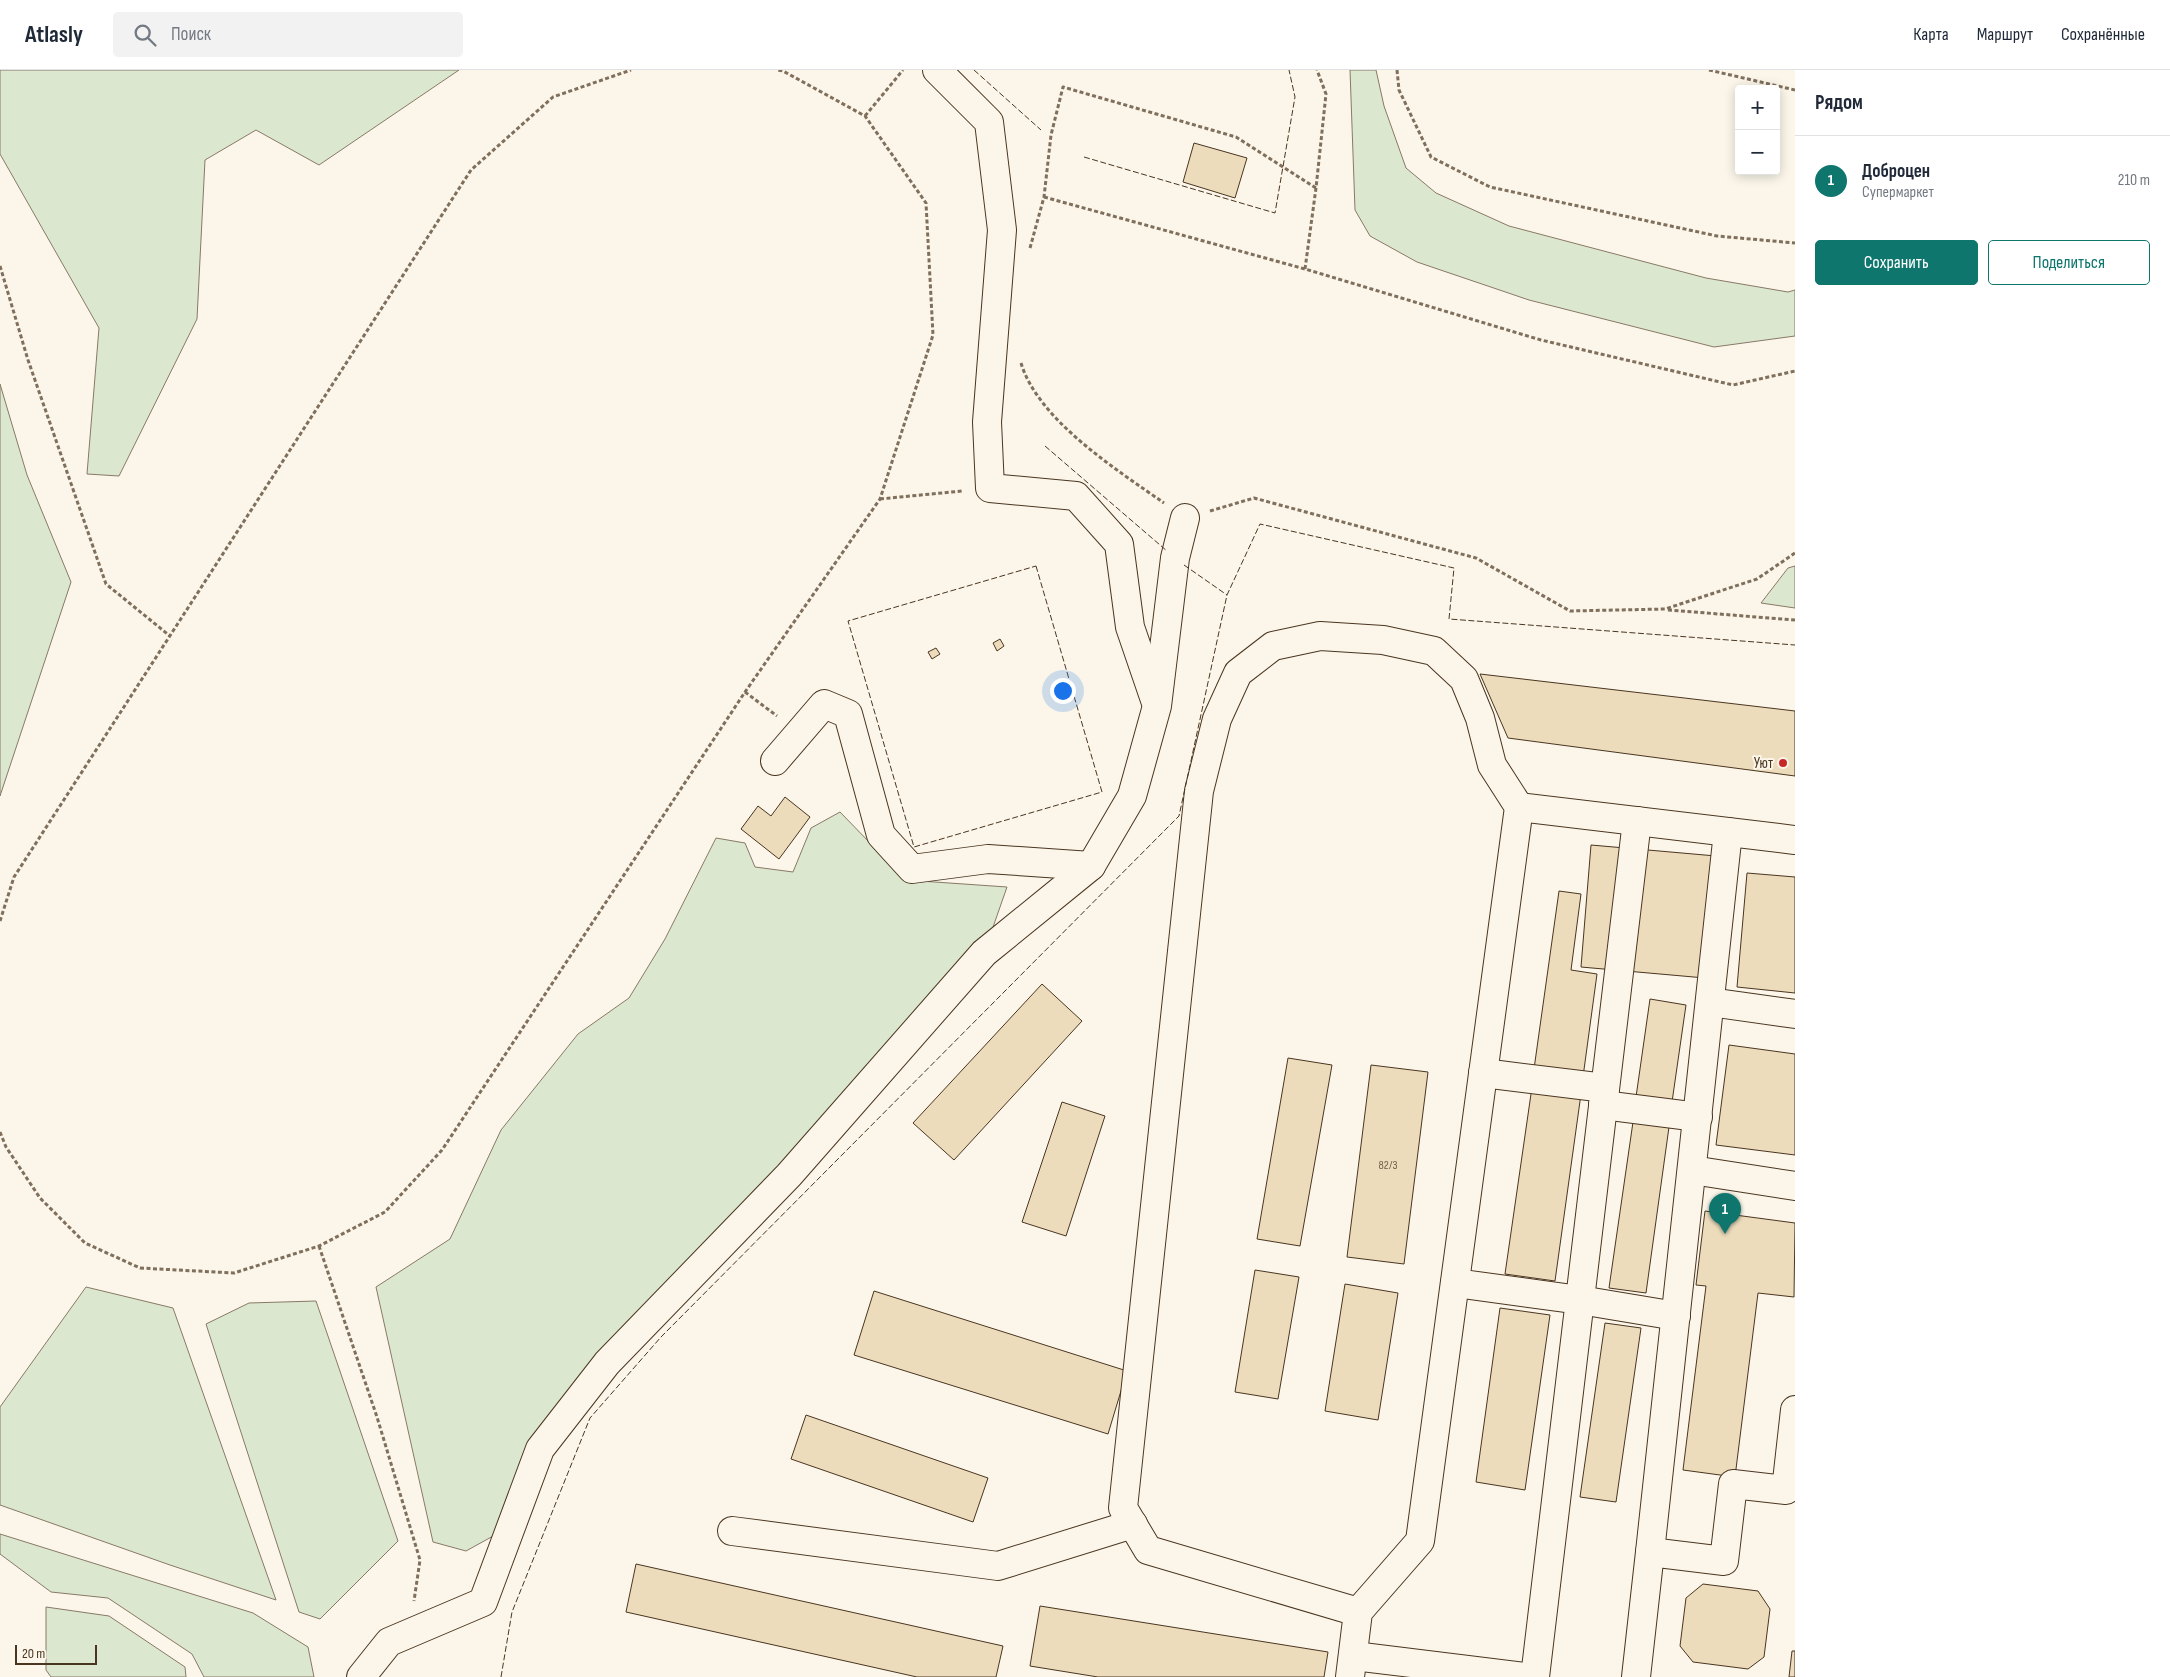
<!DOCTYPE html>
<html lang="ru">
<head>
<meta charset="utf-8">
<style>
  body { margin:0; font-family:"Sofia Sans Condensed",sans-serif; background:#f2f2f3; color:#1f2937 }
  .controls { position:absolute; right:15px; top:15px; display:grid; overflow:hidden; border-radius:5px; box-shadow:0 2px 12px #0003 }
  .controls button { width:45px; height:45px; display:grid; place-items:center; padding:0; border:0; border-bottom:1px solid #e0e1e3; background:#fff; color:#1f2937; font:25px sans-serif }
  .scale { position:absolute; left:15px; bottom:12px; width:82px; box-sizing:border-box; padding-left:5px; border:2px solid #4a3520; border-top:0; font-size:14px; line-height:18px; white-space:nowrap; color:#4a3520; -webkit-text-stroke:4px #fbf6e9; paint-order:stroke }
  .you { position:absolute; left:1062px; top:620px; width:18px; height:18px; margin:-12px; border:4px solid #fff; border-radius:50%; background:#1a73e8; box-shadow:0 0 0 8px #1a73e833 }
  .badge { display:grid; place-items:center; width:32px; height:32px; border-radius:50%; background:#0f766e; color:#fff; font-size:16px; font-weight:700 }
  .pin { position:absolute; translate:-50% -41px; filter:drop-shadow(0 1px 2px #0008) }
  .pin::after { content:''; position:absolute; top:26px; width:18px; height:15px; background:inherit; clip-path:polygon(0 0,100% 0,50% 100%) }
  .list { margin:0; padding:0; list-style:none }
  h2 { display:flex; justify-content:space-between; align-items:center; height:65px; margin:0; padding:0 20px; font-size:21px }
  h2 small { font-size:16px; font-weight:400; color:#747a83 }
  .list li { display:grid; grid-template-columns:32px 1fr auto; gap:15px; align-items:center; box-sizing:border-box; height:90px; padding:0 20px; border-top:1px solid #e0e1e3 }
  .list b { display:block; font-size:19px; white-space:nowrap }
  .list p { margin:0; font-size:16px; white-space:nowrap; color:#747a83 }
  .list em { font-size:16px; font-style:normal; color:#747a83 }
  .actions { display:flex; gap:10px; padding:15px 20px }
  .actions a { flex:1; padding:11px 0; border:1px solid #0f766e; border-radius:5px; text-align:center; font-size:18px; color:#0f766e }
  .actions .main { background:#0f766e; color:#fff }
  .icon { flex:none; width:28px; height:28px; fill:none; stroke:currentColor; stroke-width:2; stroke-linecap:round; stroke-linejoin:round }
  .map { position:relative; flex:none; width:1795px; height:1607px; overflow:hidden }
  header { display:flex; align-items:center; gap:30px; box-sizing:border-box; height:70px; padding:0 25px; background:#fff; border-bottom:1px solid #e0e1e3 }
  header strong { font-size:24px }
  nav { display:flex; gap:28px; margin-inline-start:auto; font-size:18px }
  .search { width:350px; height:45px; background:#f2f2f3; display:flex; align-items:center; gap:12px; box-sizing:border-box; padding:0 18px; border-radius:5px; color:#747a83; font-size:19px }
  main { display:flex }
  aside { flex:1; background:#fff }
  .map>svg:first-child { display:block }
  .green { fill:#dce7d0; stroke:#887966 }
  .building { fill:#ecdcbc; stroke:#4a3520 }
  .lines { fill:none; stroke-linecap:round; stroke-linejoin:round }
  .minor-casing { stroke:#4a3520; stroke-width:30 }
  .path { stroke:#7f6f5c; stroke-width:3; stroke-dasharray:4 2.5; stroke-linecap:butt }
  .minor { stroke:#fbf6e9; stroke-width:28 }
  .fence { stroke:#4a3520; stroke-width:1; stroke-dasharray:6 2.5; stroke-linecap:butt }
  .poi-dot { fill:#c62828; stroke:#fbf6e9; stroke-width:2 }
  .labels { text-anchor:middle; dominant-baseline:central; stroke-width:4; stroke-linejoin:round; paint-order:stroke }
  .number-label { font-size:12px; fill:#725f47 }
  .poi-label { font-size:15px; fill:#4a3520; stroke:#fbf6e9; text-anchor:end }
</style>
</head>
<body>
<header>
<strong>Atlasly</strong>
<div class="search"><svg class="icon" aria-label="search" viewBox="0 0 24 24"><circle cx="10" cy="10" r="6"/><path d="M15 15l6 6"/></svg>Поиск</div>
<nav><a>Карта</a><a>Маршрут</a><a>Сохранённые</a></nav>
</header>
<main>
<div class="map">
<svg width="1795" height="1607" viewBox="0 0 1795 1607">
  <rect width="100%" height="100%" fill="#fbf6e9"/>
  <g class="green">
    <path d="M 0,0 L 459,0 L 319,95 L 256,60 L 205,90 L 197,249 L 119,406 L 87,404 L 99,258 L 0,84 Z"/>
    <path d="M 1350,0 L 1376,0 L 1384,36 L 1406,98 L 1436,123 L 1509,156 L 1706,208 L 1788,222 L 1795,220 L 1795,266 L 1714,277 L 1529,230 L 1417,192 L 1370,166 L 1355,140 Z"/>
    <path d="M 0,314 L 27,405 L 71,512 L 0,726 Z"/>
    <path d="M 1795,496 L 1795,538 L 1761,533 L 1788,498 Z"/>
    <path d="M 840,742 L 906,810 L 1007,817 L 984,883 L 607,1293 L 495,1465 L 466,1481 L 433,1472 L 376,1217 L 450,1169 L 501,1060 L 578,964 L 629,928 L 665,869 L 716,768 L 745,773 L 755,797 L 793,802 L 811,758 Z"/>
    <path d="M 86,1217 L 173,1238 L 276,1530 L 170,1495 L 0,1435 L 0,1337 Z"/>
    <path d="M 316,1231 L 398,1471 L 320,1549 L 299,1542 L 206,1254 L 249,1233 Z"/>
    <path d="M 0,1464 L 253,1543 L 308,1577 L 314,1607 L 204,1607 L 192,1584 L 108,1528 L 51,1522 L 0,1484 Z"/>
    <path d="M 46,1537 L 109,1546 L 185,1597 L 186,1607 L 51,1607 L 46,1600 Z"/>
  </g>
  <g class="building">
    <path d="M 1194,73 L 1247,88 L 1235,128 L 1183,112 Z"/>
    <path d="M 1000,569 L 1004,576 L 997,581 L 993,573 Z"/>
    <path d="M 936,578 L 940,584 L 932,589 L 928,582 Z"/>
    <path d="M 1480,604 L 1795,641 L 1795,706 L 1508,668 Z"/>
    <path d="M 785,727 L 810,747 L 779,789 L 741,759 L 758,736 L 771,746 Z"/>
    <path d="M 1591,775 L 1716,786 L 1705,908 L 1581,897 Z"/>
    <path d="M 1747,803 L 1795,807 L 1795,923 L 1737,917 Z"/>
    <path d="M 1559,821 L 1581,824 L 1571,900 L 1597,904 L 1583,1007 L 1534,999 Z"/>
    <path d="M 1042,914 L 1082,951 L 954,1090 L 913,1053 Z"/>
    <path d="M 1650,929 L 1686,935 L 1672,1032 L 1636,1027 Z"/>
    <path d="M 1729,975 L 1795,984 L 1795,1085 L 1716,1075 Z"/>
    <path d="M 1288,988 L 1332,995 L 1300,1176 L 1257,1169 Z"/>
    <path d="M 1371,995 L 1428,1002 L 1404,1194 L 1347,1187 Z"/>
    <path d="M 1532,1017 L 1581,1024 L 1555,1211 L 1505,1204 Z"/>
    <path d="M 1062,1032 L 1105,1046 L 1066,1166 L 1022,1152 Z"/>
    <path d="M 1633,1052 L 1669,1057 L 1646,1223 L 1609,1218 Z"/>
    <path d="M 1705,1141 L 1795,1153 L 1794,1227 L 1758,1223 L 1735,1407 L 1683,1400 L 1706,1216 L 1696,1215 Z"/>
    <path d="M 1255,1200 L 1299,1207 L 1278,1329 L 1235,1322 Z"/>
    <path d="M 1345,1214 L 1398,1223 L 1378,1350 L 1325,1341 Z"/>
    <path d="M 874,1221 L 1127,1301 L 1108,1364 L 854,1285 Z"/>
    <path d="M 1500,1238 L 1550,1245 L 1525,1420 L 1476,1412 Z"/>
    <path d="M 1605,1253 L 1641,1258 L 1616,1432 L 1580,1427 Z"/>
    <path d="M 806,1345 L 988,1408 L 973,1452 L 791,1389 Z"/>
    <path d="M 636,1494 L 1003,1576 L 996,1607 L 917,1607 L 626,1542 Z"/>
    <path d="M 1703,1514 L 1758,1521 L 1770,1539 L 1764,1587 L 1748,1599 L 1693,1592 L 1680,1576 L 1686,1528 Z"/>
    <path d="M 1040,1536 L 1328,1582 L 1324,1607 L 1098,1607 L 1030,1596 Z"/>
    <path d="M 1792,1581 L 1795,1581 L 1795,1607 L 1789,1607 Z"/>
  </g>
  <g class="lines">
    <g class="minor-casing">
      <g id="minor">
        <path d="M 937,0 L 989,52 L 1002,160 L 987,352 L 990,418 L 1076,426 L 1119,474 L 1130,557 L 1155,630"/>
        <path d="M 775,691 L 824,634 L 848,644 L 881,765 L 912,799 L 988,789 L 1091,796"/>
        <path d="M 1519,737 L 1795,770"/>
        <path d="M 1710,932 L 1795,944"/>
        <path d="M 1483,1003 L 1605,1018"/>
        <path d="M 1603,1035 L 1698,1047"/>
        <path d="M 1692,1100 L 1795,1116"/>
        <path d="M 1455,1213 L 1580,1230 L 1676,1246"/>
        <path d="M 732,1461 L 998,1496 L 1133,1454"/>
        <path d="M 1650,1482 L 1728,762"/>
        <path d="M 1354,1586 L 1526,1607"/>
        <path d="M 361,1607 L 389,1572 L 483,1532 L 540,1379 L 607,1293 L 789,1105 L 984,883 L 1091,796 L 1132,726 L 1157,636 L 1175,488 L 1185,448"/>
        <path d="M 1350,1607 L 1358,1542 L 1420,1471 L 1519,737 L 1492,695 L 1480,648 L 1464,609 L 1434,581 L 1383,570 L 1320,566 L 1273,576 L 1238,603 L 1217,649 L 1199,721 L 1123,1438 L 1148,1480 L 1358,1542"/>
        <path d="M 1535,1607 L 1637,751"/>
        <path d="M 1636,1607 L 1650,1482 L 1724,1491 L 1733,1414 L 1786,1420 L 1795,1340"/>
      </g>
    </g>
    <g class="path">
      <path d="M 1397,0 L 1399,20 L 1431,87 L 1490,117 L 1717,166 L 1795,173"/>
      <path d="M 1709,0 L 1795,20"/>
      <path d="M 865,46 L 903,0"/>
      <path d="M 1044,127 L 1305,199 L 1541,270 L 1733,315 L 1795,301"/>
      <path d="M 1030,178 L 1044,127 L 1051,65 L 1063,17 L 1236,67 L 1316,118"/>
      <path d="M 0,196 L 28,290 L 106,514 L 170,566"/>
      <path d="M 1305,199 L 1316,118 L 1326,24 L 1317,0"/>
      <path d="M 1021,293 C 1038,350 1117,400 1164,433"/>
      <path d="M 880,429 L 962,421"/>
      <path d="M 1210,441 L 1254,428 L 1476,488 L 1570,541 L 1665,539 L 1757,509 L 1795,483"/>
      <path d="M 1668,540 L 1795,550"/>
      <path d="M 745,622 L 777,646"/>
      <path d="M 0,851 L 14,807 L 471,100 L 553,27 L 631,0"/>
      <path d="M 0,1062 L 6,1077 L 40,1128 L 85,1173 L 140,1198 L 234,1203 L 319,1176 L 385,1142 L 442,1080 L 745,622 L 880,429 L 933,265 L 926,133 L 865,46 L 783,1 L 777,0"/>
      <path d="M 319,1176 L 377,1347 L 420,1490 L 414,1531"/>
    </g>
    <use href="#minor" class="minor"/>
    <g class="fence">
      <path d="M 974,0 L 1041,60"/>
      <path d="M 1084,87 L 1275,143 L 1295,27 L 1289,0"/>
      <path d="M 1045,376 L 1167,481"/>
      <path d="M 1184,495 L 1227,525"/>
      <path d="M 1036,496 L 1102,722 L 914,777 L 848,551 Z"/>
      <path d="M 501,1607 L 512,1542 L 590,1348 L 661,1267 L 1179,746 L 1227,525 L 1260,454 L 1454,498 L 1449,549 L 1795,575"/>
    </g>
  </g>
  <circle class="poi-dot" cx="1783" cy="693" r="5"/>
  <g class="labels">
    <g class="number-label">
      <text x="1388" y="1095">82/3</text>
    </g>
    <g class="poi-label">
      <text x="1773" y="693">Уют</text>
    </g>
  </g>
</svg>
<div class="controls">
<button>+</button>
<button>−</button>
</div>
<div class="scale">20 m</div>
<div class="you"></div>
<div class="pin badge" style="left:1725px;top:1164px">1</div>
</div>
<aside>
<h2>Рядом<small></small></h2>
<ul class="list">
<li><span class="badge">1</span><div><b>Доброцен</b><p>Супермаркет</p></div><em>210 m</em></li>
</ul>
<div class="actions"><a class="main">Сохранить</a><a>Поделиться</a></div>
</aside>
</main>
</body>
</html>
